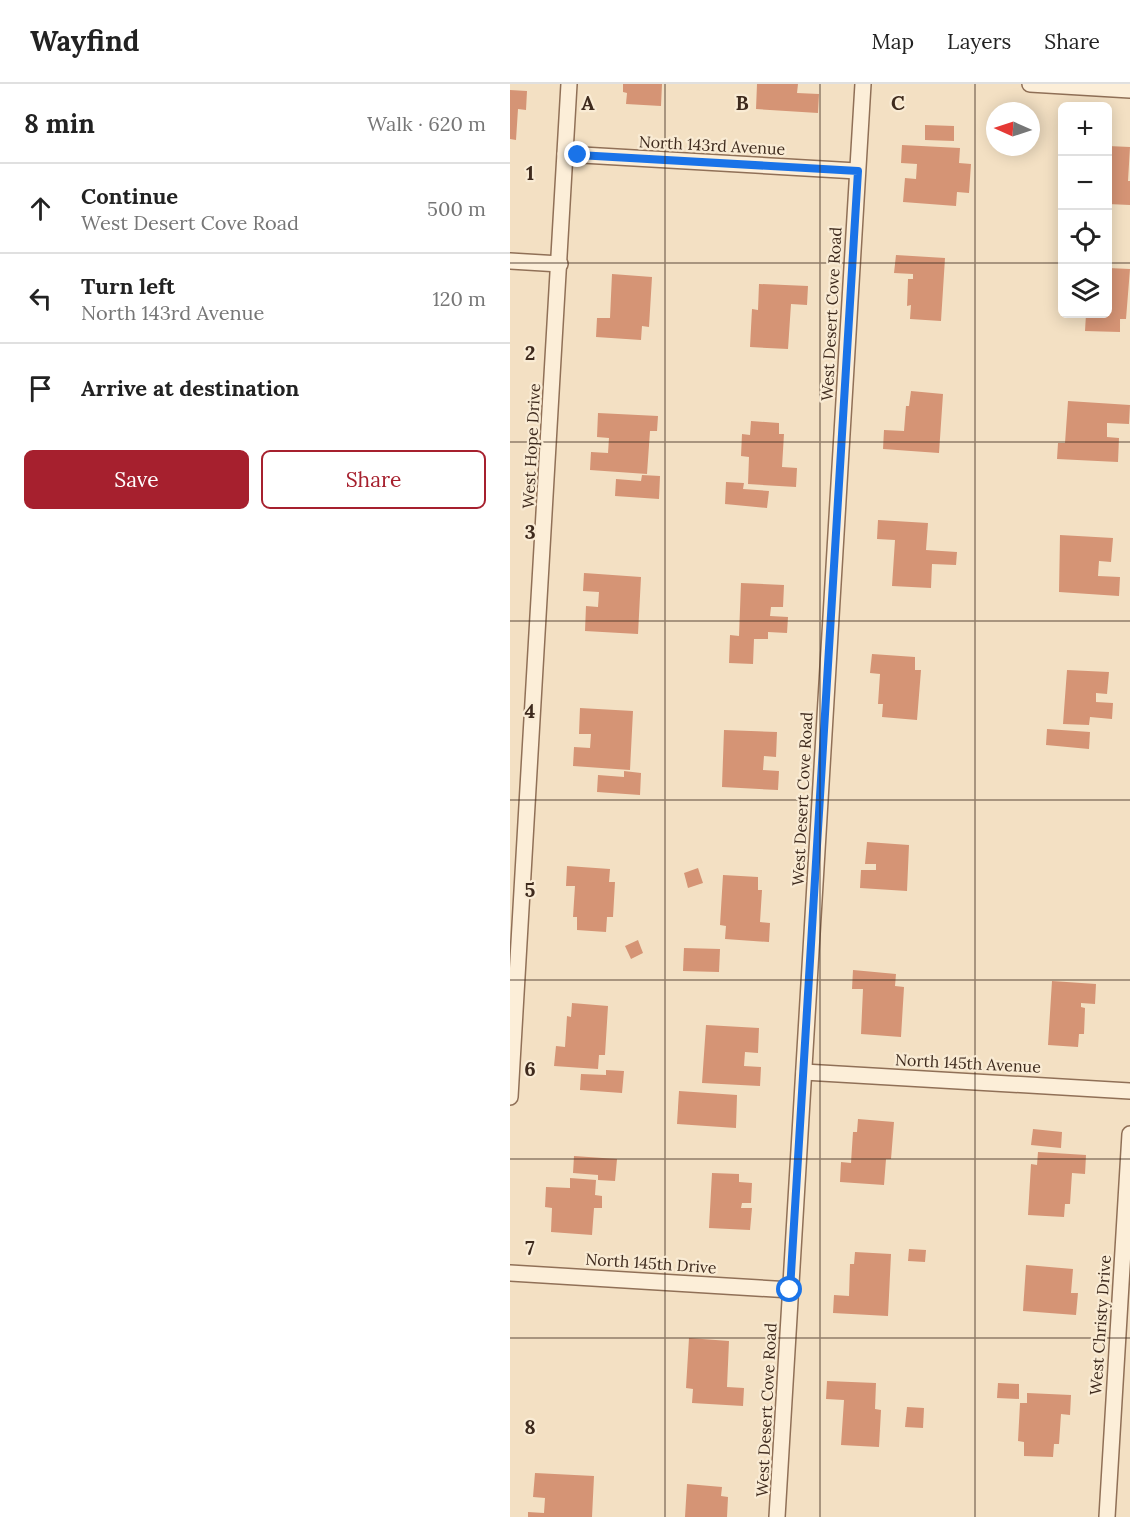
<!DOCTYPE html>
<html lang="en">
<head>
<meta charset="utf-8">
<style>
  body { margin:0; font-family:Lora,serif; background:#f6f6f6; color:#222 }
  .controls { position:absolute; right:18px; top:18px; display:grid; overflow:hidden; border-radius:9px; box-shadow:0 3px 15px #0003 }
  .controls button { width:54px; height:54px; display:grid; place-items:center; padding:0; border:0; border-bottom:2px solid #e0e0e0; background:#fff; color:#222; font:30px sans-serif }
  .compass { position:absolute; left:476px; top:18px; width:54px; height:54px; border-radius:50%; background:#fff; box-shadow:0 3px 15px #0003; rotate:273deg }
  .stop { position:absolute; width:18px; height:18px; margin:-14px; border:4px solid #1a73e8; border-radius:50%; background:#fff }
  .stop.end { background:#1a73e8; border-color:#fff; box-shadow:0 2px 6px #0008 }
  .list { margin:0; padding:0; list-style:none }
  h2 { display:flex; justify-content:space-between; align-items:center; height:78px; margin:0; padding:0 24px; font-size:26px }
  h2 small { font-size:20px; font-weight:400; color:#767676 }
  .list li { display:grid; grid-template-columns:39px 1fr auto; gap:18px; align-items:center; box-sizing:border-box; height:90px; padding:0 24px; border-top:2px solid #e0e0e0 }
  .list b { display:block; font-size:22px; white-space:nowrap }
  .list p { margin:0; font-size:20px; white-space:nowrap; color:#767676 }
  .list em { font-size:20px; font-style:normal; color:#767676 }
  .actions { display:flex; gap:12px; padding:18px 24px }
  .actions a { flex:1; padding:14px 0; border:2px solid #a6202e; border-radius:9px; text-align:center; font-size:21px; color:#a6202e }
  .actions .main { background:#a6202e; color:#fff }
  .icon { flex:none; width:33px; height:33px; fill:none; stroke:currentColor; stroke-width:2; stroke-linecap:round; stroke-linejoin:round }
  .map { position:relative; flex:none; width:620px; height:1433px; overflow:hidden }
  header { display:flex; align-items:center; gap:36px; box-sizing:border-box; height:84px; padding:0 30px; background:#fff; border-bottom:2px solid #e0e0e0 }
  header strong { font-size:28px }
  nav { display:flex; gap:33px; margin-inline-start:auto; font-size:21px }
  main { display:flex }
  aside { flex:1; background:#fff }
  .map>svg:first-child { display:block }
  .building { fill:#d59475 }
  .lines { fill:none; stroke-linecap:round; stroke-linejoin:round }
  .street-casing { stroke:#907057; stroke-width:18 }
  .street { stroke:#fceed8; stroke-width:15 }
  .route { stroke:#1a73e8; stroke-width:8 }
  .grid { fill:none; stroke:#3e2a1d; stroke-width:1.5; stroke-opacity:0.55 }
  .labels { text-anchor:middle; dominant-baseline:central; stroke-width:4.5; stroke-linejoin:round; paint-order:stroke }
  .street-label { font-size:16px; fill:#3e2a1d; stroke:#f9ebd4 }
  .grid-label { font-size:20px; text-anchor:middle; font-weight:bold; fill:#3e2a1d; stroke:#f9ebd4; stroke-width:4.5; stroke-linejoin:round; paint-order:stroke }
</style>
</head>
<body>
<header>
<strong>Wayfind</strong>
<nav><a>Map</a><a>Layers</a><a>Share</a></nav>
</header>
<main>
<aside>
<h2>8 min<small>Walk · 620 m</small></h2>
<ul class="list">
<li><svg class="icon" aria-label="ahead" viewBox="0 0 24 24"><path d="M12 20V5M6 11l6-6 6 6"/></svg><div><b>Continue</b><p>West Desert Cove Road</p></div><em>500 m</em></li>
<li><svg class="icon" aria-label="left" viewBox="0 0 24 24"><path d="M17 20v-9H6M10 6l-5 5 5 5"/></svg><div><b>Turn left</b><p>North 143rd Avenue</p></div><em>120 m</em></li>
<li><svg class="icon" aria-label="arrive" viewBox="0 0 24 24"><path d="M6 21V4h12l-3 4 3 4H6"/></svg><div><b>Arrive at destination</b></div></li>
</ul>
<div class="actions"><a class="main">Save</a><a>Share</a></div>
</aside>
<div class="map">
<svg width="620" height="1433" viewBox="0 0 620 1433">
  <rect width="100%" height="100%" fill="#f3e0c3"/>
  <g class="building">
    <path d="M 113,0 L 152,0 L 151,22 L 116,20 L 117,9 L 113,8 Z"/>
    <path d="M 247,0 L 288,0 L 287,9 L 309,10 L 308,29 L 246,25 Z"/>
    <path d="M 0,6 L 17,7 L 16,26 L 8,25 L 6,56 L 0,55 Z"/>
    <path d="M 415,41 L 444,42 L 444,57 L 415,56 Z"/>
    <path d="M 392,61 L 450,64 L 449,79 L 461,80 L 459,109 L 447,108 L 446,122 L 393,118 L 395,94 L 406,95 L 407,80 L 391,79 Z"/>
    <path d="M 598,62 L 620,63 L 618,97 L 620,97 L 620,121 L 598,120 Z"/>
    <path d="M 386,171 L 435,174 L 431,237 L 400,235 L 401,221 L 397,222 L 398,195 L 403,195 L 403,190 L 384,189 Z"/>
    <path d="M 598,184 L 620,185 L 616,235 L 610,235 L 610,248 L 575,247 L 576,230 L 598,230 Z"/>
    <path d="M 102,190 L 142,193 L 139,243 L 132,242 L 131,256 L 86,253 L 87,234 L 100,234 Z"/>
    <path d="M 249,200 L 298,202 L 297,221 L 281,220 L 278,265 L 240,263 L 242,225 L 248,226 Z"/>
    <path d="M 401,307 L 433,310 L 429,369 L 373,365 L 374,346 L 394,347 L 396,322 L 399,322 Z"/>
    <path d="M 558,317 L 620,321 L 619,340 L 597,339 L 597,353 L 609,354 L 608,378 L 547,375 L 548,359 L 555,359 Z"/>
    <path d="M 88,329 L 148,332 L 147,347 L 140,347 L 137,390 L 80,386 L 81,368 L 98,369 L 99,354 L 87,353 Z"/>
    <path d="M 241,337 L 269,339 L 269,350 L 274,350 L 272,383 L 287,384 L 286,403 L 238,400 L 239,373 L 231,372 L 232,350 L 240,351 Z"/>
    <path d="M 132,391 L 150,392 L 149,415 L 105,412 L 106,395 L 131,397 Z"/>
    <path d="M 216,398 L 234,399 L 233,405 L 259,407 L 257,424 L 215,420 Z"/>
    <path d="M 368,436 L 418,439 L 416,466 L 447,468 L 446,481 L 422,480 L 421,504 L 382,502 L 385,456 L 367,455 Z"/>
    <path d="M 550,451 L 603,454 L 601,478 L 589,477 L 588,492 L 610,493 L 609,512 L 549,508 Z"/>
    <path d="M 74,489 L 131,493 L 128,550 L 75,547 L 76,522 L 88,523 L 89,508 L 73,507 Z"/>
    <path d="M 231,499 L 274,501 L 273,523 L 261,523 L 260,532 L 278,533 L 277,549 L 258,548 L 258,555 L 244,555 L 243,580 L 219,579 L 220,551 L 229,552 Z"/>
    <path d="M 362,570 L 405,573 L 405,586 L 411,586 L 407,636 L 372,633 L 373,620 L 368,620 L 370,590 L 360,589 Z"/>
    <path d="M 557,586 L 599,588 L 597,610 L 586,609 L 586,618 L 603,619 L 602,635 L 580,633 L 579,641 L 553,640 Z"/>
    <path d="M 70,624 L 123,627 L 120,686 L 63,682 L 64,663 L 80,664 L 81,650 L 69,650 Z"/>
    <path d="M 537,645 L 580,648 L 579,665 L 536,661 Z"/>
    <path d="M 214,646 L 267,648 L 266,673 L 254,672 L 253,686 L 269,687 L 268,706 L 212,703 Z"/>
    <path d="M 114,687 L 131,689 L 130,711 L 87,708 L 88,691 L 114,693 Z"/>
    <path d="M 357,758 L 399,761 L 397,807 L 350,804 L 351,786 L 366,786 L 366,780 L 355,780 Z"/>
    <path d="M 57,782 L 100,785 L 99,798 L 105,798 L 103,833 L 97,833 L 96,848 L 67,846 L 67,833 L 63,833 L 65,802 L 56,802 Z"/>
    <path d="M 188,784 L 193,799 L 178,804 L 174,789 Z"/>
    <path d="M 213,791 L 248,793 L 248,806 L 252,806 L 250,838 L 260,839 L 259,858 L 215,855 L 216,842 L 210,841 Z"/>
    <path d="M 128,856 L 133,869 L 121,875 L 115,862 Z"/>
    <path d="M 174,864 L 210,865 L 209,888 L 173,887 Z"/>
    <path d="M 343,886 L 386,890 L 385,902 L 394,903 L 391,953 L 351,950 L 353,905 L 342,905 Z"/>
    <path d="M 542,897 L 586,900 L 585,920 L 571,919 L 571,923 L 575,924 L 574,950 L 569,950 L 568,963 L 538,961 Z"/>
    <path d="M 62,919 L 98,922 L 95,971 L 89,971 L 88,985 L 44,982 L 46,962 L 55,963 L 57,932 L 61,933 Z"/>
    <path d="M 196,941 L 249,944 L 248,969 L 235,968 L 234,982 L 251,983 L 250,1002 L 192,999 Z"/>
    <path d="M 96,986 L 114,987 L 112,1009 L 70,1006 L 71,990 L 96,991 Z"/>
    <path d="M 169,1007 L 227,1011 L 226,1044 L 167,1040 Z"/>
    <path d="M 348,1035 L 384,1038 L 381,1075 L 376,1075 L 374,1101 L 330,1098 L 331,1078 L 341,1079 L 343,1048 L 347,1048 Z"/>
    <path d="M 523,1045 L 552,1048 L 551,1064 L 521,1061 Z"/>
    <path d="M 528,1068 L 576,1071 L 575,1090 L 562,1089 L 560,1120 L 555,1120 L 554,1133 L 518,1131 L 521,1080 L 527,1081 Z"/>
    <path d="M 64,1072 L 107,1075 L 105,1097 L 88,1096 L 88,1091 L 63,1089 Z"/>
    <path d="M 202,1089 L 229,1090 L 229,1098 L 242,1099 L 241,1119 L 232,1119 L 231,1124 L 242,1124 L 240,1146 L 199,1144 Z"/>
    <path d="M 60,1094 L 86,1096 L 85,1111 L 92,1112 L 92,1124 L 84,1124 L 82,1151 L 41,1148 L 42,1124 L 35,1123 L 36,1103 L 60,1104 Z"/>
    <path d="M 399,1165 L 416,1166 L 415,1178 L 398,1177 Z"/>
    <path d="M 345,1168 L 381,1170 L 378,1232 L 323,1229 L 324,1211 L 339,1212 L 340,1180 L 344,1180 Z"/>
    <path d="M 516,1181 L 563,1185 L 561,1209 L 568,1209 L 566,1231 L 513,1227 Z"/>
    <path d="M 179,1254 L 219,1257 L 217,1303 L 234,1304 L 233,1322 L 182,1319 L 183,1305 L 176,1304 Z"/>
    <path d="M 317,1297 L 366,1299 L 365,1325 L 371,1326 L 369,1363 L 331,1361 L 334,1316 L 316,1315 Z"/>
    <path d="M 488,1299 L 509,1300 L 509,1315 L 487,1314 Z"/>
    <path d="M 517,1309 L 561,1311 L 560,1331 L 551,1330 L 549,1360 L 544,1360 L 543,1373 L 514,1372 L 514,1358 L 508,1357 L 510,1319 L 517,1319 Z"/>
    <path d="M 397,1323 L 414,1324 L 413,1344 L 395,1343 Z"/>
    <path d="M 25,1389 L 84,1392 L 82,1433 L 18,1433 L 18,1428 L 34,1429 L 35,1414 L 23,1413 Z"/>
    <path d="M 177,1400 L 212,1403 L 211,1412 L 218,1413 L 217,1433 L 175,1433 Z"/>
  </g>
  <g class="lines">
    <g class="street-casing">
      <g id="street">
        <path d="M 520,0 L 620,6"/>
        <path d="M 55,70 L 347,87"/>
        <path d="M 0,177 L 50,180"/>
        <path d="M 294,988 L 620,1007"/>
        <path d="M 0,1013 L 59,0"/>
        <path d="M 0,1189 L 281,1206"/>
        <path d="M 267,1433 L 353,0"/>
        <path d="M 597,1433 L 620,1050"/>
      </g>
    </g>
    <use href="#street" class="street"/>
  </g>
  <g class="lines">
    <path class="route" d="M 68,71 L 348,87 L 280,1206"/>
  </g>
  <path class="grid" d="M 155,0 L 155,1433M 310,0 L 310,1433M 465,0 L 465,1433M 0,179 L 552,179M 598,179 L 620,179M 0,358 L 620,358M 0,537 L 620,537M 0,716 L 620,716M 0,896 L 620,896M 0,1075 L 620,1075M 0,1254 L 620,1254"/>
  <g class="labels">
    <g class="street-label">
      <text transform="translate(202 61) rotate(3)">North 143rd Avenue</text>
      <text transform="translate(321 230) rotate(-87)">West Desert Cove Road</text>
      <text transform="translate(21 362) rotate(-87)">West Hope Drive</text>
      <text transform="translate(292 715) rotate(-87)">West Desert Cove Road</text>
      <text transform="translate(458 979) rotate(3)">North 145th Avenue</text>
      <text transform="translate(141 1179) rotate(4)">North 145th Drive</text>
      <text transform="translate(590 1241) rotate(-86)">West Christy Drive</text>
      <text transform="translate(256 1326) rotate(-87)">West Desert Cove Road</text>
    </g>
  </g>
  <g class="grid-label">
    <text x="78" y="26">A</text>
    <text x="232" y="26">B</text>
    <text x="388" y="26">C</text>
    <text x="20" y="96">1</text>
    <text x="20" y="276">2</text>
    <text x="20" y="455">3</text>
    <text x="20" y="634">4</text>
    <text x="20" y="813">5</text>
    <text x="20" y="992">6</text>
    <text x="20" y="1171">7</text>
    <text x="20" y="1350">8</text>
  </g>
</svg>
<div class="controls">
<button>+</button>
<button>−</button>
<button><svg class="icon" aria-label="locate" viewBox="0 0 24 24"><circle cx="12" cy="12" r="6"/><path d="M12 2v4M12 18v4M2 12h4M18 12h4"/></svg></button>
<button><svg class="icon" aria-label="layers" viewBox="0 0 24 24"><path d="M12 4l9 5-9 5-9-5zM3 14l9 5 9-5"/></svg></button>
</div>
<svg class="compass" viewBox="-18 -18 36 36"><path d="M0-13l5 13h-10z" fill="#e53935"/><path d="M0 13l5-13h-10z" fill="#767676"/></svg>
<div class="stop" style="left:280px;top:1206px"></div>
<div class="stop end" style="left:68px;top:71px"></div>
</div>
</main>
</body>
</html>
